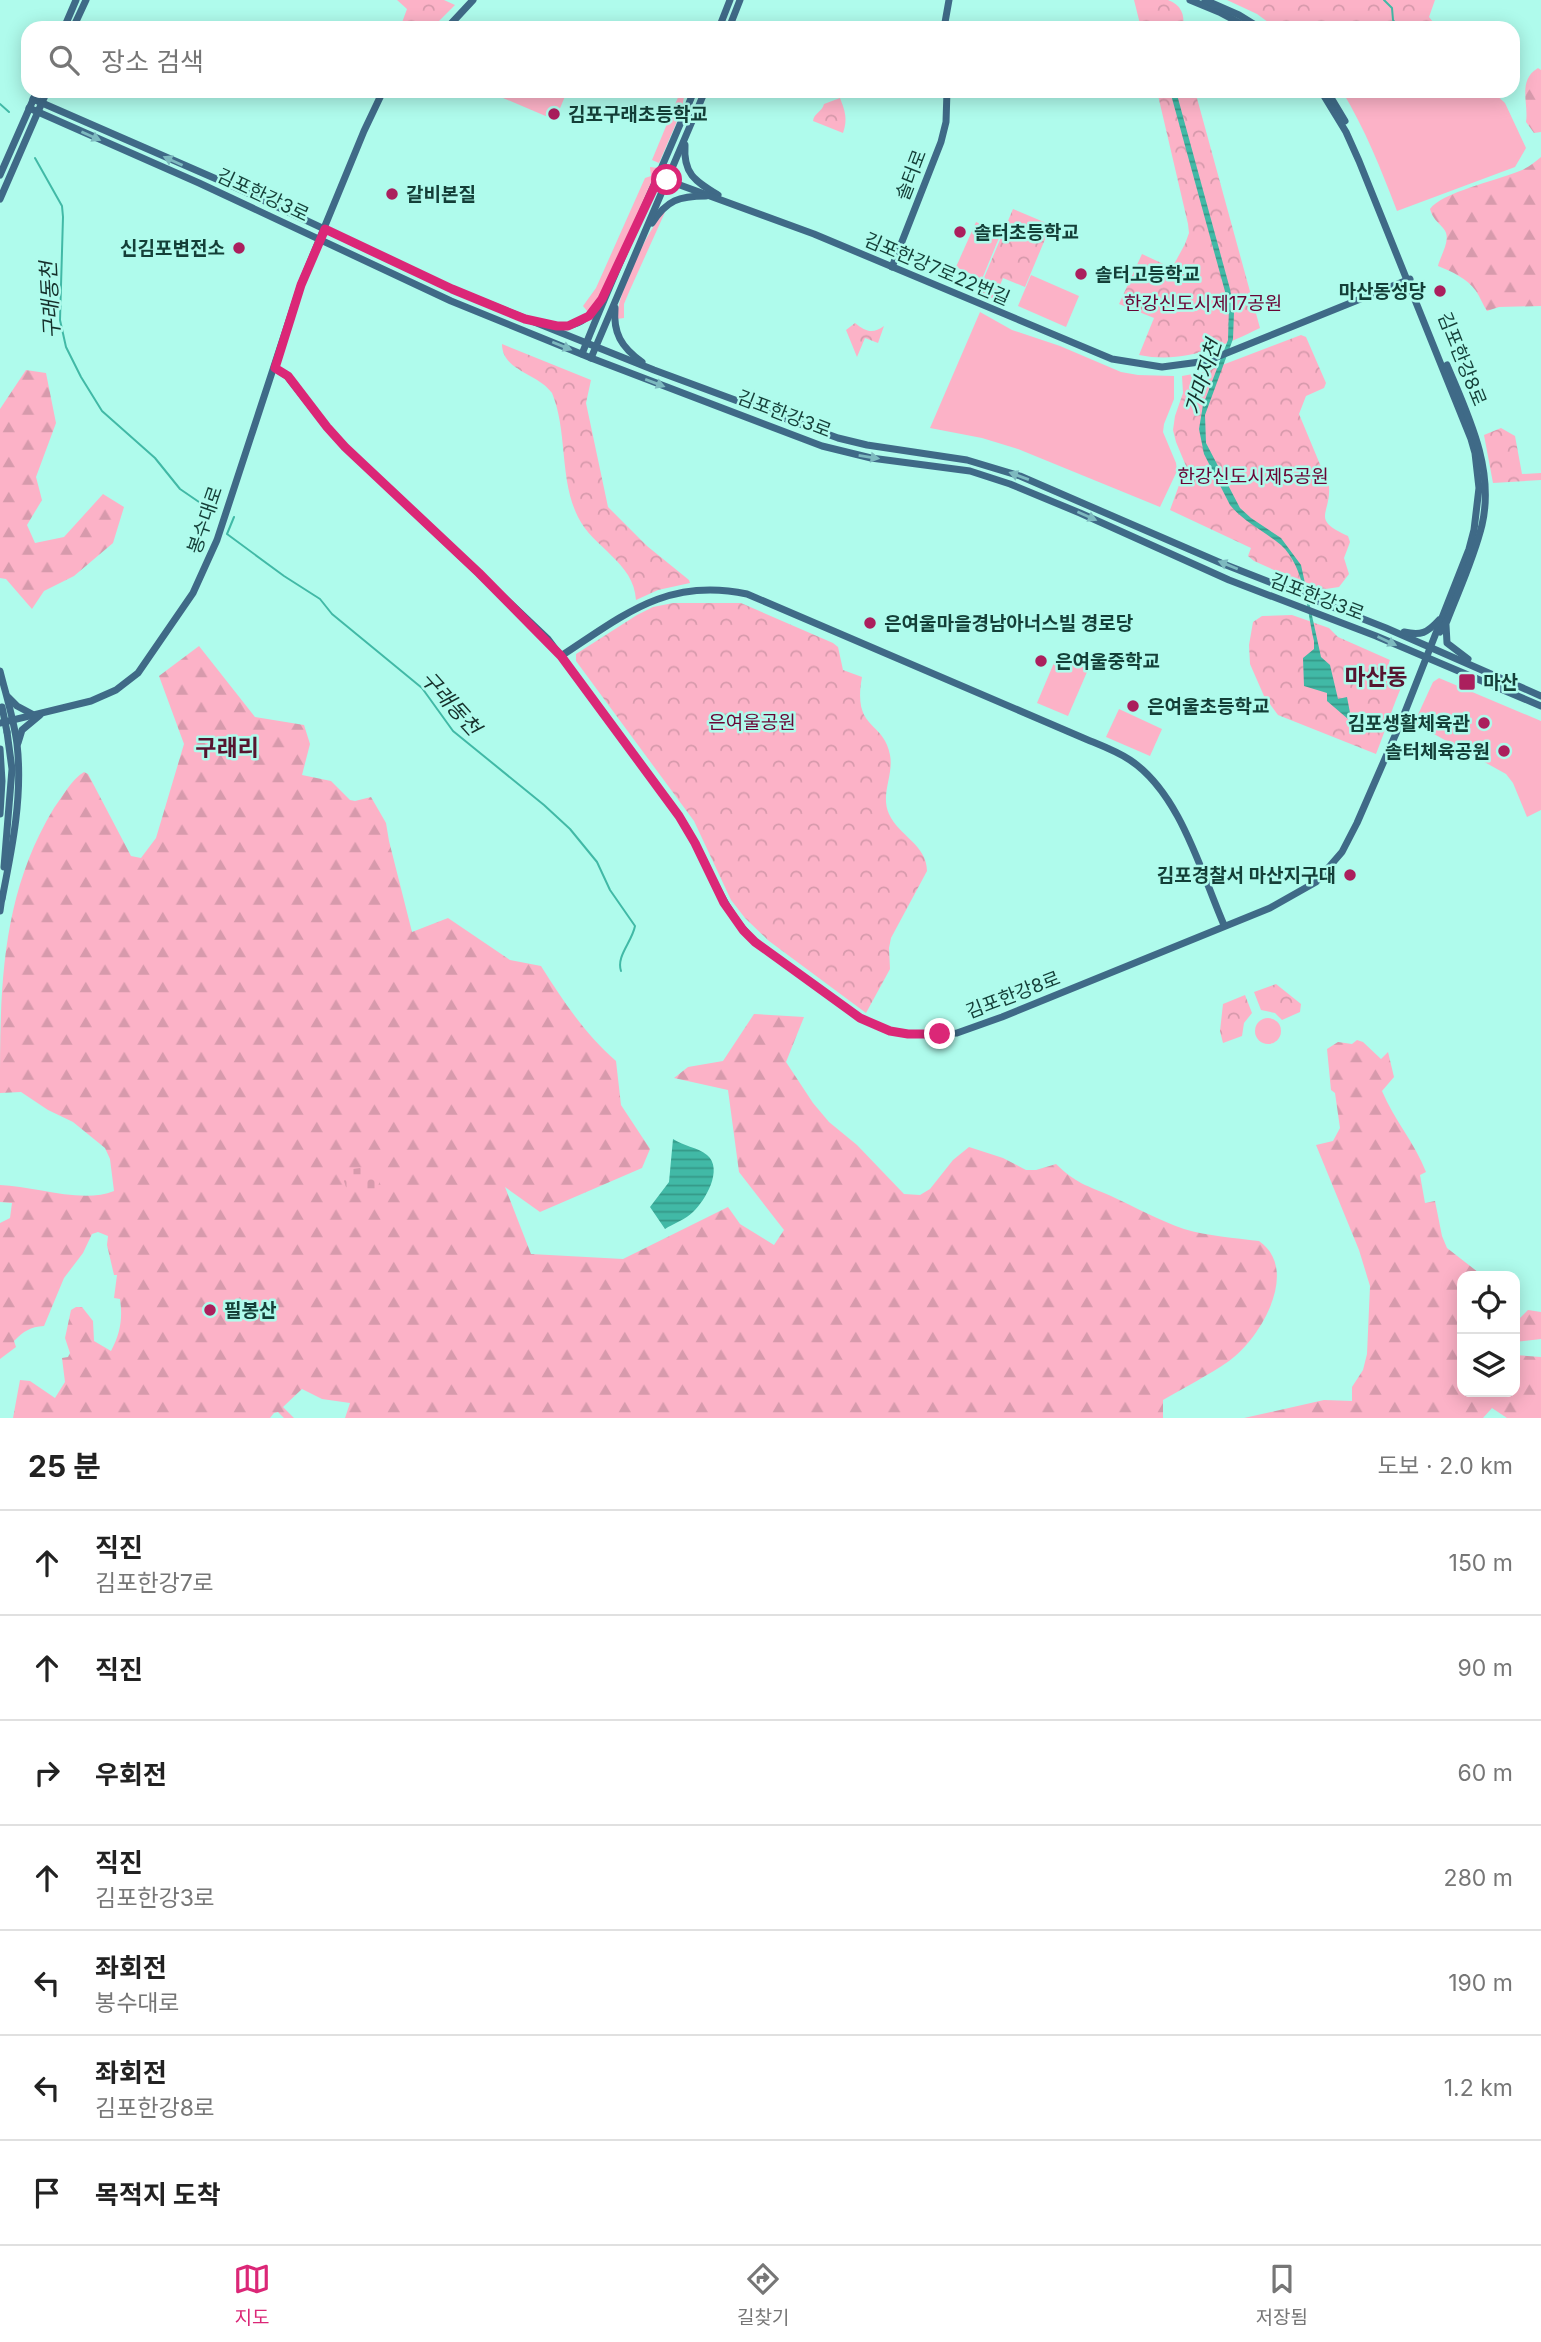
<!DOCTYPE html>
<html lang="ko">
<head>
<meta charset="utf-8">
<style>
  body { margin:0; font-family:Inter,"Noto Sans KR",sans-serif; background:#f6f6f6; color:#222 }
  .controls { position:absolute; right:21px; bottom:21px; display:grid; overflow:hidden; border-radius:14px; box-shadow:0 4px 18px #0003 }
  .controls button { width:63px; height:63px; display:grid; place-items:center; padding:0; border:0; border-bottom:2px solid #e0e0e0; background:#fff; color:#222; font:35px sans-serif }
  .stop { position:absolute; width:21px; height:21px; margin:-16px; border:5px solid #db2777; border-radius:50%; background:#fff }
  .stop.end { background:#db2777; border-color:#fff; box-shadow:0 2px 7px #0008 }
  .list { margin:0; padding:0; list-style:none }
  h2 { display:flex; justify-content:space-between; align-items:center; height:91px; margin:0; padding:0 28px; font-size:30px }
  h2 small { font-size:23px; font-weight:400; color:#767676 }
  .list li { display:grid; grid-template-columns:46px 1fr auto; gap:21px; align-items:center; box-sizing:border-box; height:105px; padding:0 28px; border-top:2px solid #e0e0e0 }
  .list b { display:block; font-size:26px; white-space:nowrap }
  .list p { margin:0; font-size:23px; white-space:nowrap; color:#767676 }
  .list em { font-size:23px; font-style:normal; color:#767676 }
  .icon { flex:none; width:38px; height:38px; fill:none; stroke:currentColor; stroke-width:2; stroke-linecap:round; stroke-linejoin:round }
  .map { position:relative; flex:none; width:1541px; height:1418px; overflow:hidden }
  .search { position:absolute; background:#fff; box-shadow:0 4px 18px #0003; left:21px; right:21px; top:21px; height:77px; display:flex; align-items:center; gap:18px; box-sizing:border-box; padding:0 24px; border-radius:21px; color:#767676; font-size:26px }
  .sheet { height:826px; background:#fff }
  nav { display:flex; justify-content:space-around; align-items:center; box-sizing:border-box; height:98px; border-top:2px solid #e0e0e0; background:#fff; font-size:19px; color:#767676 }
  nav a { display:grid; justify-items:center; gap:4px }
  nav .on { color:#db2777 }
  .map>svg:first-child { display:block }
  .grass { fill:#fcb2c7 }
  .forest { fill:url(#forest-firs) }
  .cemetery { fill:url(#cemetery-stones) }
  .park { fill:url(#park-crowns) }
  .water { fill:url(#water-rules) }
  .lines { fill:none; stroke-linecap:round; stroke-linejoin:round }
  .stream { stroke:#41b9a6; stroke-width:2 }
  .secondary { stroke:#3f6a87; stroke-width:7 }
  .secondary-bridge { stroke:#3f6a87; stroke-width:7 }
  .oneway { fill:#7dbabf }
  .route { stroke:#db2777; stroke-width:9 }
  .poi-dot { fill:#ab1f5d; stroke:#affbec; stroke-width:2.5 }
  .labels { text-anchor:middle; dominant-baseline:central; stroke-width:5; stroke-linejoin:round; paint-order:stroke }
  .poi-label { font-size:19px; font-weight:bold; fill:#143f38; stroke:#affbec; text-anchor:start }
  .street-label { font-size:19px; fill:#143f38; stroke:#affbec }
  .park-label { font-size:19px; fill:#690434; stroke:#affbec }
  .water-label { font-size:21px; font-style:italic; fill:#16302b; stroke:#affbec }
  .quarter-label { font-size:23px; font-weight:bold; fill:#56142f; stroke:#affbec }
</style>
</head>
<body>
<div class="map">
<svg width="1541" height="1418" viewBox="0 0 1541 1418">
  <defs>
    <pattern id="forest-firs" width="22" height="20" patternUnits="userSpaceOnUse" patternTransform="scale(1.75)"><rect width="22" height="20" fill="#fcb2c7"/><path d="M5 1l3.5 6h-7zM16 11l3.5 6h-7z" fill="#d79aac"/></pattern>
    <pattern id="cemetery-stones" width="16" height="16" patternUnits="userSpaceOnUse" patternTransform="scale(1.75)"><rect width="16" height="16" fill="#fcb2c7"/><path d="M2 7V4a2 2 0 0 1 4 0v3zM10 15v-3a2 2 0 0 1 4 0v3z" fill="#d79aac"/></pattern>
    <pattern id="park-crowns" width="20" height="18" patternUnits="userSpaceOnUse" patternTransform="scale(1.75)"><rect width="20" height="18" fill="#fcb2c7"/><path d="M2 6a3 3 0 1 1 6 0M12 15a3 3 0 1 1 6 0" fill="none" stroke="#d79aac"/></pattern>
    <pattern id="water-rules" width="6" height="5" patternUnits="userSpaceOnUse" patternTransform="scale(1.75)"><rect width="6" height="5" fill="#41b9a6"/><path d="M0 2.5h6" fill="none" stroke="#359888"/></pattern>
  </defs>
  <rect width="100%" height="100%" fill="#affbec"/>
  <g class="grass">
    <path d="M 506,91 L 560,91 L 566,94 L 555,120 L 503,98 Z"/>
    <path d="M 1342,91 L 1492,91 L 1505,103 L 1526,148 L 1515,167 L 1397,211 C 1381,169 1365,129 1342,91 Z"/>
    <path d="M 679,95 L 684,97 L 681,112 L 659,163 L 652,160 Z"/>
    <path d="M 650,167 L 658,168 L 602,295 L 588,312 L 583,306 L 596,288 L 645,178 L 651,176 Z"/>
    <path d="M 666,210 L 629,292 L 624,304 L 624,318 L 617,319 C 617,294 648,228 666,210 Z"/>
    <path d="M 976,222 L 1001,233 L 982,279 L 956,267 Z"/>
    <path d="M 1031,275 L 1079,296 L 1066,327 L 1018,306 Z"/>
    <path d="M 980,312 L 1012,330 L 1060,346 L 1121,372 L 1138,375 L 1174,376 L 1174,399 L 1164,424 L 1163,432 L 1176,463 L 1177,471 L 1160,507 L 1018,449 L 982,438 L 930,428 Z"/>
    <path d="M 1059,651 L 1090,665 L 1068,716 L 1037,703 Z"/>
    <path d="M 1439,678 L 1541,721 L 1541,810 L 1527,817 L 1513,783 L 1506,774 L 1416,724 L 1416,719 L 1433,682 Z"/>
    <path d="M 1119,709 L 1162,729 L 1150,756 L 1106,737 Z"/>
    <circle cx="1268" cy="1031" r="13"/>
  </g>
  <g class="forest">
    <path d="M 1538,68 L 1541,70 L 1541,132 L 1534,133 L 1526,122 C 1529,104 1517,80 1538,68 Z"/>
    <path d="M 1541,157 L 1541,306 L 1499,307 L 1487,311 C 1483,305 1480,297 1476,291 C 1467,278 1452,272 1438,266 C 1440,256 1453,238 1443,228 C 1437,221 1433,219 1430,209 C 1441,193 1497,180 1517,172 C 1526,169 1534,163 1541,157 Z"/>
    <path d="M 26,370 L 46,373 L 56,423 L 36,477 L 42,500 L 27,525 L 35,543 L 64,537 L 103,494 L 124,507 L 113,543 L 74,576 L 44,591 L 32,609 L 6,579 L 0,578 L 0,409 Z"/>
    <path d="M 199,646 L 255,717 L 304,725 L 310,744 L 302,775 L 331,781 L 350,800 L 355,801 L 371,797 L 386,823 L 389,841 L 412,932 L 448,918 L 510,960 L 541,966 C 563,1001 585,1034 616,1061 L 621,1105 L 650,1149 L 642,1168 L 540,1212 L 505,1187 L 531,1254 L 623,1259 L 728,1207 L 740,1224 L 774,1245 L 784,1230 L 739,1172 L 728,1090 L 674,1078 L 688,1067 L 723,1061 L 754,1014 L 804,1017 L 786,1062 L 813,1103 L 829,1122 L 857,1145 L 904,1194 L 920,1195 L 930,1189 L 953,1160 L 969,1147 L 1003,1158 L 1026,1170 L 1036,1170 L 1056,1164 C 1077,1184 1086,1185 1111,1196 C 1135,1207 1158,1220 1184,1229 C 1208,1236 1234,1238 1259,1241 C 1301,1270 1260,1339 1229,1361 C 1209,1375 1185,1387 1163,1400 L 1163,1418 L 345,1418 L 350,1403 L 322,1399 L 302,1389 L 283,1407 L 294,1418 L 284,1418 L 278,1412 L 274,1413 L 270,1418 L 13,1418 L 20,1380 L 30,1381 L 55,1398 L 65,1382 L 62,1358 L 68,1357 L 70,1353 L 65,1338 L 71,1310 L 76,1307 L 82,1307 L 93,1321 L 94,1341 L 111,1351 C 120,1334 123,1319 120,1299 L 114,1298 L 117,1275 L 114,1275 L 107,1245 L 108,1236 L 98,1232 L 92,1234 L 83,1253 L 64,1278 L 44,1326 C 30,1327 24,1331 14,1341 L 16,1347 L 0,1359 L 0,1223 L 10,1218 L 12,1203 L 0,1202 L 0,1185 C 34,1186 82,1204 114,1191 L 110,1159 L 105,1148 L 73,1122 L 48,1110 L 21,1092 L 0,1093 C 0,991 0,897 54,808 C 63,796 71,780 84,772 L 88,774 L 131,856 L 141,858 L 156,838 L 184,744 L 159,676 Z"/>
    <path d="M 1357,1040 L 1363,1042 L 1381,1059 L 1388,1052 L 1394,1077 L 1382,1091 C 1394,1120 1415,1143 1426,1172 L 1420,1175 L 1425,1203 L 1435,1201 L 1442,1236 L 1447,1248 L 1483,1276 L 1462,1276 L 1462,1392 L 1515,1392 L 1515,1355 L 1541,1357 L 1541,1418 L 1507,1418 L 1492,1408 L 1483,1418 L 1244,1418 L 1324,1400 L 1352,1401 L 1352,1387 L 1363,1370 L 1367,1354 L 1370,1286 L 1359,1250 L 1316,1145 L 1333,1141 L 1340,1128 L 1335,1093 L 1331,1090 L 1327,1049 L 1338,1042 L 1352,1044 Z"/>
    <path d="M 1528,1310 L 1541,1312 L 1541,1339 L 1515,1342 L 1515,1323 Z"/>
  </g>
  <path class="cemetery" d="M 360,1168 L 376,1172 L 380,1180 L 377,1190 L 367,1196 L 346,1187 L 344,1181 L 353,1169 Z"/>
  <g class="park">
    <path d="M 397,0 L 444,0 L 455,5 L 432,28 L 400,28 L 407,9 Z"/>
    <path d="M 1134,0 L 1168,0 C 1181,5 1185,14 1183,28 L 1141,28 Z"/>
    <path d="M 1227,0 L 1435,0 L 1429,17 L 1433,22 L 1442,28 L 1276,28 L 1257,14 Z"/>
    <path d="M 1157,91 L 1195,91 L 1260,328 C 1221,347 1183,364 1139,355 L 1154,318 L 1119,304 L 1142,254 L 1172,268 L 1185,244 L 1189,233 L 1188,224 Z"/>
    <path d="M 840,98 C 845,111 848,119 843,133 L 813,121 C 814,113 822,112 824,104 Z"/>
    <path d="M 1013,209 L 1051,225 L 1025,287 L 1003,278 L 994,299 L 978,292 Z"/>
    <path d="M 855,323 C 866,332 873,334 884,326 L 878,343 L 865,338 L 857,357 L 846,330 Z"/>
    <path d="M 1301,335 L 1306,337 L 1326,383 L 1324,388 L 1306,396 L 1299,414 L 1329,486 C 1331,515 1310,519 1348,536 L 1350,542 L 1344,558 L 1349,574 L 1339,587 L 1319,590 L 1254,561 L 1248,556 L 1251,548 L 1170,510 L 1186,466 L 1176,442 L 1173,430 L 1175,416 L 1183,393 L 1182,376 L 1204,372 Z"/>
    <path d="M 502,344 L 591,380 L 586,403 L 608,507 L 647,546 L 689,580 L 690,583 L 658,590 L 636,600 C 634,562 593,548 578,517 C 559,479 568,432 552,393 C 538,373 502,371 502,344 Z"/>
    <path d="M 1501,428 L 1515,436 L 1522,474 L 1541,473 L 1541,480 L 1493,483 L 1484,435 Z"/>
    <path d="M 673,603 L 741,603 L 833,643 L 838,647 L 843,670 L 862,677 C 852,731 884,720 890,755 C 894,775 880,794 889,814 C 899,836 927,845 927,871 L 891,938 L 889,948 L 890,969 L 866,1013 L 769,941 L 745,918 L 731,900 L 694,821 L 576,661 L 576,654 L 637,615 L 653,607 Z"/>
    <path d="M 1292,615 L 1329,628 L 1338,637 L 1390,660 L 1385,674 L 1404,681 C 1393,705 1386,729 1376,754 L 1278,715 L 1264,696 L 1250,664 L 1249,645 L 1253,622 L 1262,616 Z"/>
    <path d="M 1276,984 L 1301,1004 L 1300,1012 L 1282,1020 L 1275,1013 L 1261,1010 L 1254,992 Z"/>
    <path d="M 1245,995 L 1252,1013 L 1244,1023 L 1242,1036 L 1223,1043 L 1220,1031 L 1223,1004 Z"/>
  </g>
  <g class="water">
    <path d="M 1170,91 L 1176,91 L 1230,289 L 1234,312 L 1233,339 L 1205,415 L 1206,443 L 1240,508 L 1251,518 L 1281,538 L 1301,565 L 1321,657 L 1330,665 L 1338,699 L 1347,697 L 1351,718 L 1348,719 L 1327,701 L 1327,693 L 1304,686 L 1303,658 L 1314,649 L 1314,641 C 1307,611 1305,567 1281,545 C 1264,531 1244,522 1230,505 L 1204,454 L 1199,429 L 1203,405 L 1228,340 L 1229,306 Z"/>
    <path d="M 673,1139 C 683,1146 697,1147 707,1155 C 724,1169 705,1201 693,1212 C 686,1219 673,1224 665,1229 L 650,1207 L 669,1182 Z"/>
  </g>
  <g class="lines">
    <g class="stream">
      <path d="M 1384,0 L 1392,8 L 1393,20 L 1399,28"/>
      <path d="M 0,104 L 9,112"/>
      <path d="M 35,158 L 62,206 L 63,217 L 60,320 L 66,347 L 81,377 L 102,411 L 155,458 L 180,489 L 199,502 L 216,510"/>
      <path d="M 234,517 L 227,534 L 284,576 L 320,599 L 332,614 L 422,688 L 453,731 L 544,805 L 570,829 L 597,862 L 610,890 L 635,926 C 632,942 616,956 621,971"/>
    </g>
    <g class="secondary">
      <path d="M 1190,0 L 1219,12 L 1249,28"/>
      <path d="M 1205,0 L 1239,15 L 1260,28"/>
      <path d="M 64,28 L 76,0"/>
      <path d="M 73,28 L 86,0"/>
      <path d="M 447,28 L 473,0"/>
      <path d="M 719,28 L 730,0"/>
      <path d="M 729,28 L 740,0"/>
      <path d="M 944,28 L 949,0"/>
      <path d="M 1327,91 L 1345,121"/>
      <path d="M 33,99 L 237,188 L 452,289 L 654,370 L 838,438 L 867,445 L 967,460 L 1020,476 L 1221,563 L 1386,628 L 1541,696"/>
      <path d="M 29,108 L 199,183 L 451,301 L 591,358 L 822,446 L 871,458 L 970,471 L 1010,484 L 1080,513 L 1229,580 L 1376,636 L 1541,706"/>
      <path d="M 685,145 C 683,174 695,181 718,195"/>
      <path d="M 0,175 L 37,91"/>
      <path d="M 658,177 L 814,234 L 1112,359 L 1162,367 L 1207,361 L 1410,279"/>
      <path d="M 0,199 L 47,91"/>
      <path d="M 652,223 C 667,200 679,196 706,196"/>
      <path d="M 892,267 L 941,142 L 946,122 L 947,91"/>
      <path d="M 615,308 C 613,333 621,347 642,362"/>
      <path d="M 551,325 C 572,330 588,320 600,303"/>
      <path d="M 582,354 C 617,265 658,179 694,91"/>
      <path d="M 591,358 L 705,91"/>
      <path d="M 275,368 L 287,376 L 327,427 L 345,447 L 548,639 L 679,816 C 708,859 717,904 755,942 L 860,1018 L 890,1031 L 908,1034 L 940,1034 L 957,1033 L 1002,1017 L 1270,908 L 1316,882 L 1342,852 L 1357,823 L 1401,722 L 1469,549 L 1474,530 L 1479,488 L 1475,453 L 1471,439 L 1359,161 L 1346,132 L 1321,91"/>
      <path d="M 1446,625 L 1447,643 L 1468,659"/>
      <path d="M 1404,632 C 1421,636 1427,633 1439,620"/>
      <path d="M 1440,632 L 1447,621 C 1459,590 1474,558 1482,525 C 1495,469 1468,415 1447,365"/>
      <path d="M 561,656 C 624,615 667,577 747,594 L 1081,737 C 1097,744 1115,750 1130,760 C 1180,793 1201,872 1224,925"/>
      <path d="M 0,671 C 6,695 14,720 17,744 C 23,796 12,849 2,899"/>
      <path d="M 8,697 L 17,706 L 32,714"/>
      <path d="M 0,723 L 91,701 L 116,690 L 138,673 L 193,593 L 217,540 L 301,284 L 364,131 L 383,91"/>
      <path d="M 18,743 L 22,730 L 40,715"/>
      <path d="M 0,749 L 2,781 L 0,814"/>
      <path d="M 4,867 L 12,769 L 7,732"/>
      <path d="M 0,911 L 2,897"/>
    </g>
    <path class="secondary-bridge" d="M 2,707 L 7,732"/>
  </g>
  <defs><path id="oneway-solid" d="M-6-.8H1V-3.2L6.5 0L1 3.2V.8H-6Z" transform="scale(1.75)"/></defs>
  <g class="oneway">
    <use href="#oneway-solid" transform="translate(91 136) rotate(24)"/>
    <use href="#oneway-solid" transform="translate(173 161) rotate(-156)"/>
    <use href="#oneway-solid" transform="translate(562 346) rotate(22)"/>
    <use href="#oneway-solid" transform="translate(655 383) rotate(21)"/>
    <use href="#oneway-solid" transform="translate(869 457) rotate(9)"/>
    <use href="#oneway-solid" transform="translate(1019 476) rotate(-160)"/>
    <use href="#oneway-solid" transform="translate(1087 516) rotate(24)"/>
    <use href="#oneway-solid" transform="translate(1228 565) rotate(-158)"/>
    <use href="#oneway-solid" transform="translate(1387 641) rotate(25)"/>
  </g>
  <g class="lines">
    <path class="route" d="M 667,180 L 659,177 L 602,299 L 589,316 L 568,326 L 557,326 L 525,319 L 452,289 L 325,229 L 301,285 L 275,368 L 288,376 L 327,427 L 345,447 L 479,573 L 561,656 L 679,816 L 695,843 L 724,903 L 743,930 L 755,942 L 860,1018 L 890,1031 L 908,1034 L 940,1034"/>
  </g>
  <g class="poi-dot">
    <circle cx="554" cy="114" r="7"/>
    <circle cx="392" cy="194" r="7"/>
    <circle cx="960" cy="232" r="7"/>
    <circle cx="239" cy="248" r="7"/>
    <circle cx="1081" cy="274" r="7"/>
    <circle cx="1440" cy="291" r="7"/>
    <circle cx="870" cy="623" r="7"/>
    <circle cx="1041" cy="661" r="7"/>
    <rect x="1458" y="673" width="18" height="18" rx="3.5"/>
    <circle cx="1133" cy="706" r="7"/>
    <circle cx="1484" cy="723" r="7"/>
    <circle cx="1504" cy="751" r="7"/>
    <circle cx="1350" cy="875" r="7"/>
    <circle cx="210" cy="1310" r="7"/>
  </g>
  <g class="labels">
    <g class="poi-label">
      <text x="568" y="114">김포구래초등학교</text>
      <text x="406" y="194">갈비본질</text>
      <text x="974" y="232">솔터초등학교</text>
      <text x="225" y="248" text-anchor="end">신김포변전소</text>
      <text x="1095" y="274">솔터고등학교</text>
      <text x="1426" y="291" text-anchor="end">마산동성당</text>
      <text x="884" y="623">은여울마을경남아너스빌 경로당</text>
      <text x="1055" y="661">은여울중학교</text>
      <text x="1483" y="682">마산</text>
      <text x="1147" y="706">은여울초등학교</text>
      <text x="1470" y="723" text-anchor="end">김포생활체육관</text>
      <text x="1490" y="751" text-anchor="end">솔터체육공원</text>
      <text x="1336" y="875" text-anchor="end">김포경찰서 마산지구대</text>
      <text x="224" y="1310">필봉산</text>
    </g>
    <g class="street-label">
      <text transform="translate(911 175) rotate(-69)">솔터로</text>
      <text transform="translate(263 195) rotate(25)">김포한강3로</text>
      <text transform="translate(937 269) rotate(23)">김포한강7로22번길</text>
      <text transform="translate(1462 359) rotate(68)">김포한강8로</text>
      <text transform="translate(784 414) rotate(21)">김포한강3로</text>
      <text transform="translate(205 520) rotate(-71)">봉수대로</text>
      <text transform="translate(1317 597) rotate(21)">김포한강3로</text>
      <text transform="translate(1013 995) rotate(-21)">김포한강8로</text>
    </g>
    <g class="park-label">
      <text x="1203" y="303">한강신도시제17공원</text>
      <text x="1253" y="476">한강신도시제5공원</text>
      <text x="752" y="722">은여울공원</text>
    </g>
    <g class="water-label">
      <text transform="translate(50 300) rotate(-93)">구래동천</text>
      <text transform="translate(1203 377) rotate(-73)">가마지천</text>
      <text transform="translate(451 703) rotate(48)">구래동천</text>
    </g>
    <g class="quarter-label">
      <text x="1376" y="677">마산동</text>
      <text x="227" y="748">구래리</text>
    </g>
  </g>
</svg>
<div class="controls">
<button><svg class="icon" aria-label="locate" viewBox="0 0 24 24"><circle cx="12" cy="12" r="6"/><path d="M12 2v4M12 18v4M2 12h4M18 12h4"/></svg></button>
<button><svg class="icon" aria-label="layers" viewBox="0 0 24 24"><path d="M12 4l9 5-9 5-9-5zM3 14l9 5 9-5"/></svg></button>
</div>
<div class="stop" style="left:667px;top:180px"></div>
<div class="stop end" style="left:940px;top:1034px"></div>
<div class="search"><svg class="icon" aria-label="search" viewBox="0 0 24 24"><circle cx="10" cy="10" r="6"/><path d="M15 15l6 6"/></svg>장소 검색</div>
</div>
<section class="sheet">
<h2>25 분<small>도보 · 2.0 km</small></h2>
<ul class="list">
<li><svg class="icon" aria-label="ahead" viewBox="0 0 24 24"><path d="M12 20V5M6 11l6-6 6 6"/></svg><div><b>직진</b><p>김포한강7로</p></div><em>150 m</em></li>
<li><svg class="icon" aria-label="ahead" viewBox="0 0 24 24"><path d="M12 20V5M6 11l6-6 6 6"/></svg><div><b>직진</b></div><em>90 m</em></li>
<li><svg class="icon" aria-label="right" viewBox="0 0 24 24"><path d="M7 20v-9h11M14 6l5 5-5 5"/></svg><div><b>우회전</b></div><em>60 m</em></li>
<li><svg class="icon" aria-label="ahead" viewBox="0 0 24 24"><path d="M12 20V5M6 11l6-6 6 6"/></svg><div><b>직진</b><p>김포한강3로</p></div><em>280 m</em></li>
<li><svg class="icon" aria-label="left" viewBox="0 0 24 24"><path d="M17 20v-9H6M10 6l-5 5 5 5"/></svg><div><b>좌회전</b><p>봉수대로</p></div><em>190 m</em></li>
<li><svg class="icon" aria-label="left" viewBox="0 0 24 24"><path d="M17 20v-9H6M10 6l-5 5 5 5"/></svg><div><b>좌회전</b><p>김포한강8로</p></div><em>1.2 km</em></li>
<li><svg class="icon" aria-label="arrive" viewBox="0 0 24 24"><path d="M6 21V4h12l-3 4 3 4H6"/></svg><div><b>목적지 도착</b></div></li>
</ul>
</section>
<nav>
<a class="on"><svg class="icon" aria-label="map" viewBox="0 0 24 24"><path d="M3 6l6-2 6 2 6-2v14l-6 2-6-2-6 2zM9 4v14M15 6v14"/></svg>지도</a>
<a><svg class="icon" aria-label="directions" viewBox="0 0 24 24"><path d="M12 3l9 9-9 9-9-9zM9 14v-3h6M13 9l2 2-2 2"/></svg>길찾기</a>
<a><svg class="icon" aria-label="saved" viewBox="0 0 24 24"><path d="M7 4h10v16l-5-4-5 4z"/></svg>저장됨</a>
</nav>
</body>
</html>
